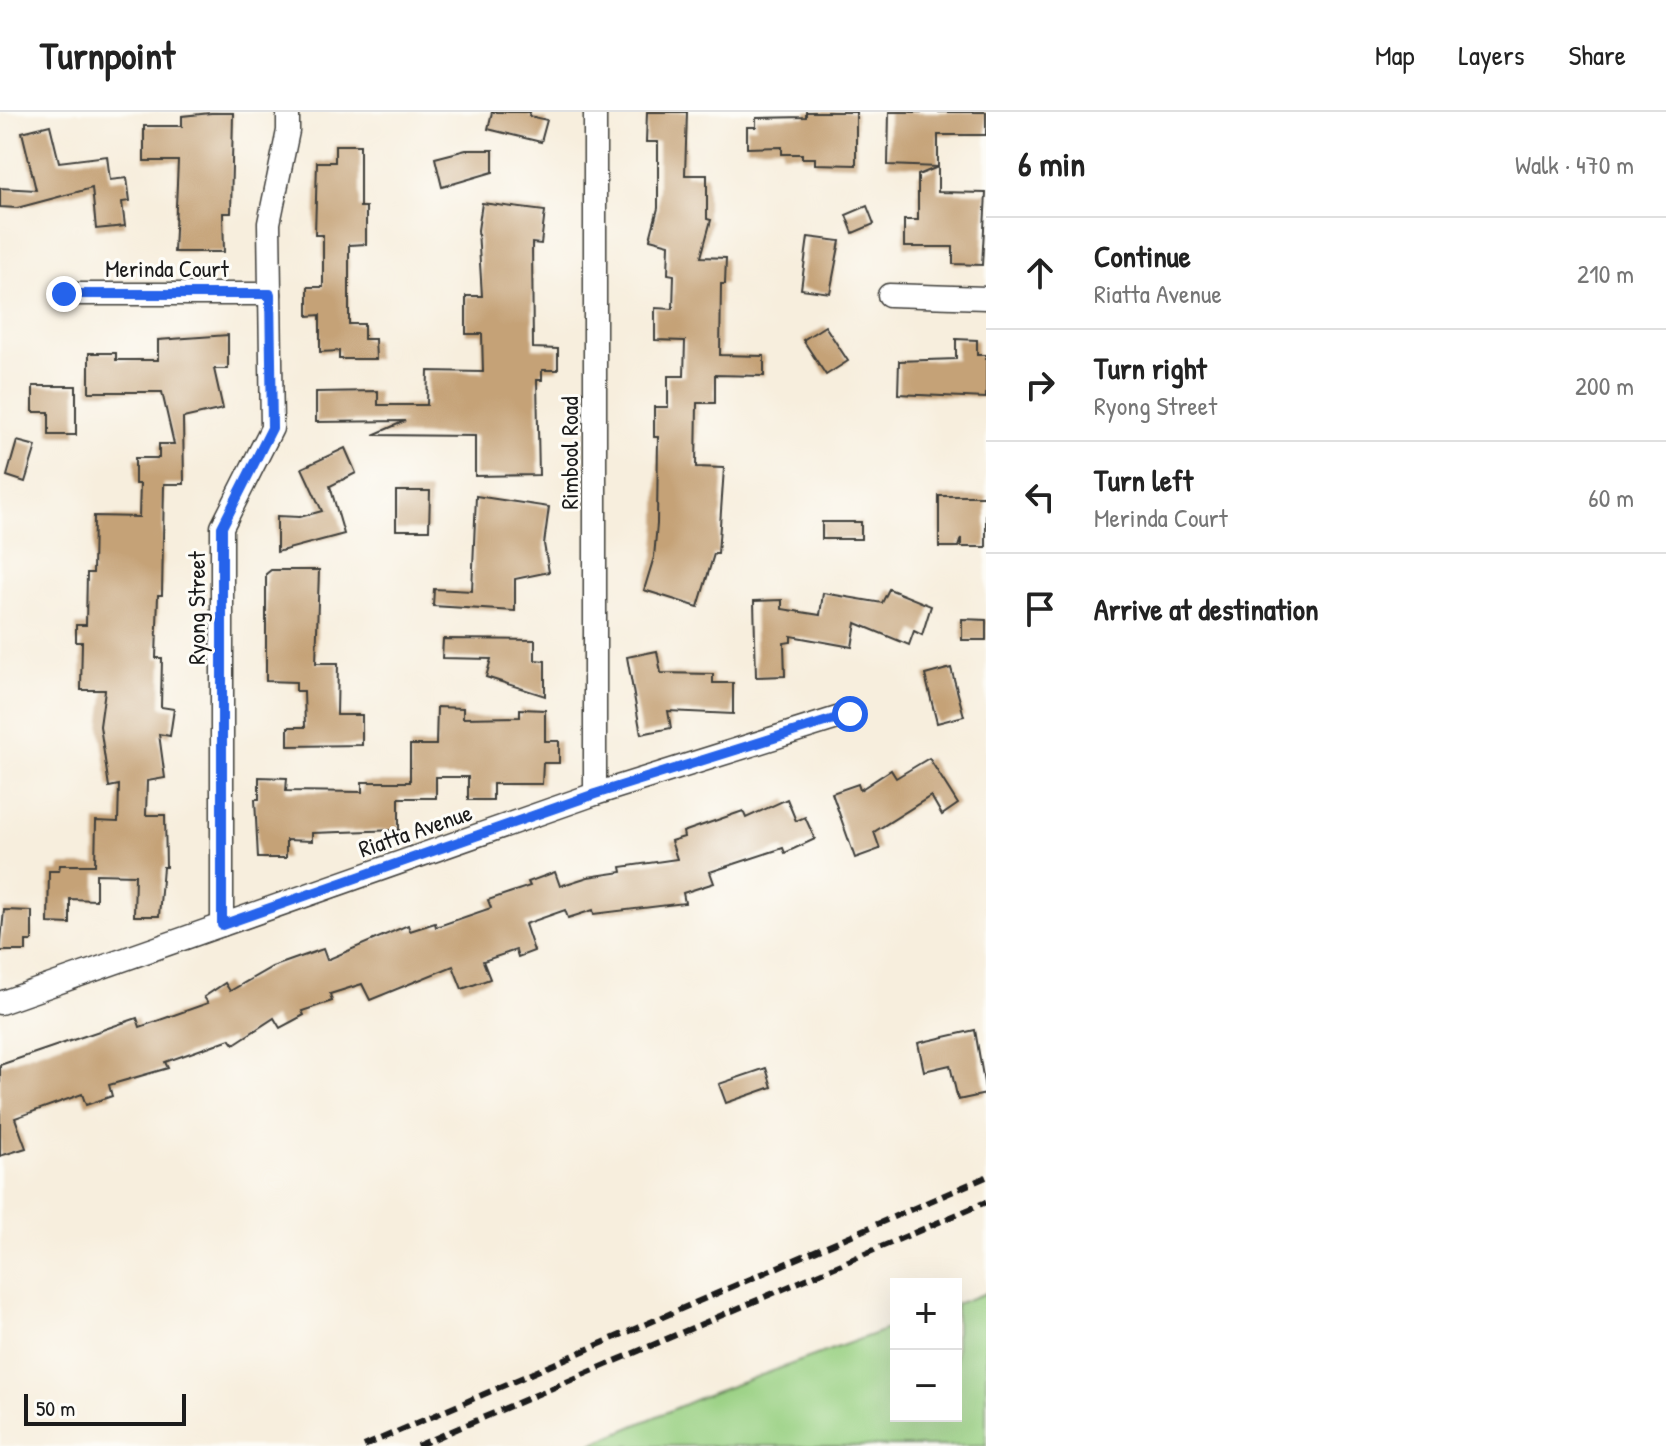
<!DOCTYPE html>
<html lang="en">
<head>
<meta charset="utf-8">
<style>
  body { margin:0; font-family:"Patrick Hand",sans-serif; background:#f6f6f6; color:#222 }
  .controls { position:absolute; right:24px; bottom:24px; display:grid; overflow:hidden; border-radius:0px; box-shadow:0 8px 32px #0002 }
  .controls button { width:72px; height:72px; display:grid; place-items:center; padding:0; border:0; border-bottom:2px solid #e0e0e0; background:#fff; color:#222; font:40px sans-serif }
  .scale { position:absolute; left:24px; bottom:20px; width:162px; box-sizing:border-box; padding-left:8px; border:4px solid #1c1c1c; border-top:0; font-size:22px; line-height:28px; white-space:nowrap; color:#1c1c1c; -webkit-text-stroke:6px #fdfcf7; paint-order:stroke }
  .stop { position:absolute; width:24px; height:24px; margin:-18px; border:6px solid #2563eb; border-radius:50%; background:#fff }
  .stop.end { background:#2563eb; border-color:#fff; box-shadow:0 2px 8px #0008 }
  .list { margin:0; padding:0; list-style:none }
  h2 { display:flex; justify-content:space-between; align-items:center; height:104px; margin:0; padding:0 32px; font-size:34px }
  h2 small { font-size:26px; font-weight:400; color:#767676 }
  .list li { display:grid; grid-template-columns:52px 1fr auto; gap:24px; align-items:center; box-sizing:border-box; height:112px; padding:0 32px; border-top:2px solid #e0e0e0 }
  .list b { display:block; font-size:30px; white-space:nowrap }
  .list p { margin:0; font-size:26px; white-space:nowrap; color:#767676 }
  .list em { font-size:26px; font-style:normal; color:#767676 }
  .icon { flex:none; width:44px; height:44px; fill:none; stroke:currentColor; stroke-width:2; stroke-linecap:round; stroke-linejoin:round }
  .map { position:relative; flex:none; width:986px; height:1334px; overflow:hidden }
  header { display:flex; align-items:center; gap:48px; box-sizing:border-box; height:112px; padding:0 40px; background:#fff; border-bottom:2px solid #e0e0e0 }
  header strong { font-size:38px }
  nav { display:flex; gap:44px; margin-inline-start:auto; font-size:28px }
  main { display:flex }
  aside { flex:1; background:#fff }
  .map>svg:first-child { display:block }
  .green { fill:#99d082; stroke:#5a764f; stroke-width:2 }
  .building { fill:#c5a277 }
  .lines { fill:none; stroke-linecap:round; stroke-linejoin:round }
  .minor-casing { stroke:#3d3c39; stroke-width:25 }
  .minor { stroke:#fff; stroke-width:22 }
  .rail { stroke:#1c1c1c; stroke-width:6; stroke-dasharray:12 6; stroke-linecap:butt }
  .route { stroke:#2563eb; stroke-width:10 }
  .labels { text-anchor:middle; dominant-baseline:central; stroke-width:6; stroke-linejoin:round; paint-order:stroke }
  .street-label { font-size:24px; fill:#1c1c1c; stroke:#fdfcf7 }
</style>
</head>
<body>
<header>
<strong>Turnpoint</strong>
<nav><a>Map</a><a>Layers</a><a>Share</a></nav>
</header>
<main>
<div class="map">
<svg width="986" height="1334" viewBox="0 0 986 1334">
  <rect width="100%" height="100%" fill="#fdfcf7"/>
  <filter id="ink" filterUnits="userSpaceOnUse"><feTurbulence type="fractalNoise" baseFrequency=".0125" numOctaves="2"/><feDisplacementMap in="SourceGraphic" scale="16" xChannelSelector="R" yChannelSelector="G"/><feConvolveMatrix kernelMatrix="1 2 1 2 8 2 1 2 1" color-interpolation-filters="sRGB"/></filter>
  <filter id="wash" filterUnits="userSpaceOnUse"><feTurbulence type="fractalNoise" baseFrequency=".006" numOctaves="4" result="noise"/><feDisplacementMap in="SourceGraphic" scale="32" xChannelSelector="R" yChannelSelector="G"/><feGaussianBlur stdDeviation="1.8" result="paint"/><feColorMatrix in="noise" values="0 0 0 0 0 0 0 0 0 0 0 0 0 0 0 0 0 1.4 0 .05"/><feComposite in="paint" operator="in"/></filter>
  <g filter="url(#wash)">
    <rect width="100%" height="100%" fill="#f7eedd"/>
    <path class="green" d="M 986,1181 L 986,1334 L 587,1334 L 704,1284 L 896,1214 L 896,1304 L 956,1304 L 956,1192 Z"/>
    <g id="blocks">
      <g class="building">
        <path d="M 492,0 L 530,0 L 529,4 L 547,8 L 541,30 L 488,17 Z"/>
        <path d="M 647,0 L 687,0 L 685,63 L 707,63 L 707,107 L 711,108 L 701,145 L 726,146 L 725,172 L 721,172 L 720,243 L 764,244 L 764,264 L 715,263 L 715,291 L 697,291 L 696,355 L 724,356 L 718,442 L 714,442 L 698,495 L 644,478 L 654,445 L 657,412 L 658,325 L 654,325 L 654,295 L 668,295 L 668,264 L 684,264 L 685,229 L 655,228 L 655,196 L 673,197 L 674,163 L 668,162 L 669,132 L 650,127 L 658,96 L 658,30 L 646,30 Z"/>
        <path d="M 806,0 L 856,0 L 856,53 L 815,52 L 815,46 L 802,46 L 802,42 L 782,42 L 782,35 L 747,36 L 747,15 L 756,15 L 756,6 L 806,5 Z"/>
        <path d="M 889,0 L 986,0 L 986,23 L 938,23 L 938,55 L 888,53 Z"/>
        <path d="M 211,1 L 233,1 L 231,101 L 223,101 L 224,140 L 174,140 L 178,49 L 144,49 L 144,14 L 182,14 L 182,4 Z"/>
        <path d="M 50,13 L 59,50 L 107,44 L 110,68 L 127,66 L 130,89 L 122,90 L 125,114 L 96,117 L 92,76 L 17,96 L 0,95 L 0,76 L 36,78 L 22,20 Z"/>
        <path d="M 335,33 L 360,33 L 360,95 L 366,95 L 366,132 L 349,133 L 349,212 L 364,212 L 364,227 L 375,227 L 376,247 L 339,247 L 339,239 L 320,240 L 320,203 L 308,204 L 308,175 L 323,175 L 323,123 L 315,123 L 317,50 L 335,50 Z"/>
        <path d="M 466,38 L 493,38 L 493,60 L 442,75 L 435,46 Z"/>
        <path d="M 938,55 L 938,80 L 986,81 L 982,153 L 953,152 L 953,135 L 904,135 L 904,108 L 918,108 L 918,63 Z"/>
        <path d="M 482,91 L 545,99 L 541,132 L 532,131 L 533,236 L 558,237 L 558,258 L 542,258 L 542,268 L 537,268 L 539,363 L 475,364 L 475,324 L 373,323 L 405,309 L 316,310 L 316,280 L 378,279 L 378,293 L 427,293 L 428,259 L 483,260 L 482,222 L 466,222 L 466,184 L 482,184 L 478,118 Z"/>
        <path d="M 867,94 L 874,112 L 853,121 L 846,103 Z"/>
        <path d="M 808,125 L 840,129 L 830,181 L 801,177 Z"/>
        <path d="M 825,214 L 848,249 L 826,263 L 803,228 Z"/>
        <path d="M 228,223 L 228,257 L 214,257 L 223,297 L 183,306 L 184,372 L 164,372 L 162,483 L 158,483 L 156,546 L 162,546 L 161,595 L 174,597 L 170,624 L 159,622 L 165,666 L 147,669 L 146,703 L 165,703 L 166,755 L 163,755 L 159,804 L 134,804 L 135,763 L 96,762 L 96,788 L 70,787 L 70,812 L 48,811 L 49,759 L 59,759 L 60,753 L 95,753 L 96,709 L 118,710 L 119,673 L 109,675 L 100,614 L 105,578 L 81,578 L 82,530 L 76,530 L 76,513 L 86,513 L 87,461 L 93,461 L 94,404 L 139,405 L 140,372 L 135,372 L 135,346 L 159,346 L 159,332 L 174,332 L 162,280 L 89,280 L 89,241 L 116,241 L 116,248 L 158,248 L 158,228 Z"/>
        <path d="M 956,227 L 977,228 L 977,243 L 986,243 L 986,286 L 898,282 L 899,249 L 956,247 Z"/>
        <path d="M 33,274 L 76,274 L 76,323 L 49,323 L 49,300 L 33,300 Z"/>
        <path d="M 17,329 L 36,334 L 25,370 L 7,364 Z"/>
        <path d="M 345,336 L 356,361 L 330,374 L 344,422 L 277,440 L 277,404 L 300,405 L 322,399 L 302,356 Z"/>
        <path d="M 396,379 L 430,379 L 429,418 L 396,418 Z"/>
        <path d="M 476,384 L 549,395 L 544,432 L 549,460 L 515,467 L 515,499 L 433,494 L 434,477 L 472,479 Z"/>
        <path d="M 939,384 L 986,384 L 986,435 L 961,435 L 961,426 L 958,435 L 939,435 Z"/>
        <rect x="822" y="410" width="39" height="17"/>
        <path d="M 271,458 L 319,458 L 316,551 L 338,551 L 337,603 L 362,603 L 362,633 L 288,634 L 288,615 L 305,615 L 304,579 L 296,579 L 296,570 L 266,569 L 266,462 Z"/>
        <path d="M 889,477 L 931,494 L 922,523 L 914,519 L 909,533 L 856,511 L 852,535 L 791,524 L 791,530 L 784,531 L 785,564 L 756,565 L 754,489 L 782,488 L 782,497 L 820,503 L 823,481 L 882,491 Z"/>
        <path d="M 962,507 L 986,508 L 986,528 L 962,528 Z"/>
        <path d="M 443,527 L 535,528 L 535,548 L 545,549 L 545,584 L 486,565 L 491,547 L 442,546 Z"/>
        <path d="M 657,539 L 661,561 L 713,562 L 713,571 L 733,571 L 733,602 L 668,599 L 671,616 L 641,622 L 627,545 Z"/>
        <path d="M 951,556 L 964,604 L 937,611 L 925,563 Z"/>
        <path d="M 437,595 L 463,596 L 463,606 L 520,605 L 520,597 L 545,598 L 545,629 L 559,629 L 559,651 L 543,651 L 542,672 L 493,672 L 493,688 L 468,688 L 468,665 L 436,665 L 436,686 L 399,686 L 399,718 L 312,721 L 312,729 L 286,728 L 286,746 L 258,746 L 255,687 L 259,687 L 259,665 L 287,666 L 286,679 L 362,680 L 362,670 L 410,670 L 410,633 L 436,633 Z"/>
        <path d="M 929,646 L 958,692 L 942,703 L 931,684 L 874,720 L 880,737 L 855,746 L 832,681 L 858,672 L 860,678 L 891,658 L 896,666 Z"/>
        <path d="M 787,687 L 796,709 L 805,705 L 815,727 L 785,741 L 783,736 L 710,760 L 714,771 L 683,781 L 685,791 L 594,802 L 593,798 L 568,806 L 565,798 L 525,812 L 534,839 L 518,845 L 516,838 L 483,849 L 490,867 L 462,877 L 453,854 L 370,888 L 362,872 L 330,882 L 332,889 L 302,899 L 304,903 L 280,916 L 274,906 L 234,932 L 230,927 L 165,950 L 168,956 L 109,973 L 112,984 L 86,993 L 82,982 L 15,1006 L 26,1036 L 0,1044 L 0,953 L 137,906 L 140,915 L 208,891 L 204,885 L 225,871 L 230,879 L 272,855 L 323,837 L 327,848 L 408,813 L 410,819 L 435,811 L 436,815 L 491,796 L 488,788 L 530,774 L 528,770 L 555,760 L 560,774 L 588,765 L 622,760 L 621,755 L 677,747 L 671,729 L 684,725 L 683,720 L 743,699 L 746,706 Z"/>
        <path d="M 4,798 L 32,799 L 32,829 L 26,829 L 26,839 L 0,839 Z"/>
        <path d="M 975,918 L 986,982 L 958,988 L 950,953 L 924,959 L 918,931 Z"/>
        <path d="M 766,956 L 772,975 L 726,991 L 719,972 Z"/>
      </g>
    </g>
  </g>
  <g filter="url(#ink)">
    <use href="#blocks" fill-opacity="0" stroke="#3d3c39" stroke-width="2"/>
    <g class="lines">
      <g class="minor-casing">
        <g id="minor">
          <path d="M 64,182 L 270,182"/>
          <path d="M 889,183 L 986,186"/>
          <path d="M 595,682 L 595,0"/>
          <path d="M 222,813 L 222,415 L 272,316 L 269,111 L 288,19 L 288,0"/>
          <path d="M 0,891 L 595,682 L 850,602"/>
        </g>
      </g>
      <use href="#minor" class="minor"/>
      <g class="rail">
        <path d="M 364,1334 L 986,1065"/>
        <path d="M 417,1334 L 986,1090"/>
      </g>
    </g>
  </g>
  <g class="lines" filter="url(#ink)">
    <path class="route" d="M 64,182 L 270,182 L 272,316 L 222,415 L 222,813 L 595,682 L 850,602"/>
  </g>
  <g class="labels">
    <g class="street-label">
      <text x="167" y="156">Merinda Court</text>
      <text transform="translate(569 341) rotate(-90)">Rimbool Road</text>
      <text transform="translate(196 496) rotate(-90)">Ryong Street</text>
      <text transform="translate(415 718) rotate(-19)">Riatta Avenue</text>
    </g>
  </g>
</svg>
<div class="controls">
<button>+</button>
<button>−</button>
</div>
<div class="scale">50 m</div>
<div class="stop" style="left:850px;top:602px"></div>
<div class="stop end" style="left:64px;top:182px"></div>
</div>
<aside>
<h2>6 min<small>Walk · 470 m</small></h2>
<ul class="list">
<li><svg class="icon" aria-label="ahead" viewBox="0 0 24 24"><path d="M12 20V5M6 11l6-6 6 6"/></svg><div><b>Continue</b><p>Riatta Avenue</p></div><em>210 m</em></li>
<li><svg class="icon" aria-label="right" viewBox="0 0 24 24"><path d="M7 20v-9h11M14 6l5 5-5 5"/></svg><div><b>Turn right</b><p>Ryong Street</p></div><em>200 m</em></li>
<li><svg class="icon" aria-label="left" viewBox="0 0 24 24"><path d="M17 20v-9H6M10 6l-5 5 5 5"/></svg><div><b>Turn left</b><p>Merinda Court</p></div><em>60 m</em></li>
<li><svg class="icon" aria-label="arrive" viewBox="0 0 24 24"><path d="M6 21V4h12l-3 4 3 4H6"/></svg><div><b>Arrive at destination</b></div></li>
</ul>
</aside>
</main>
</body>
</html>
